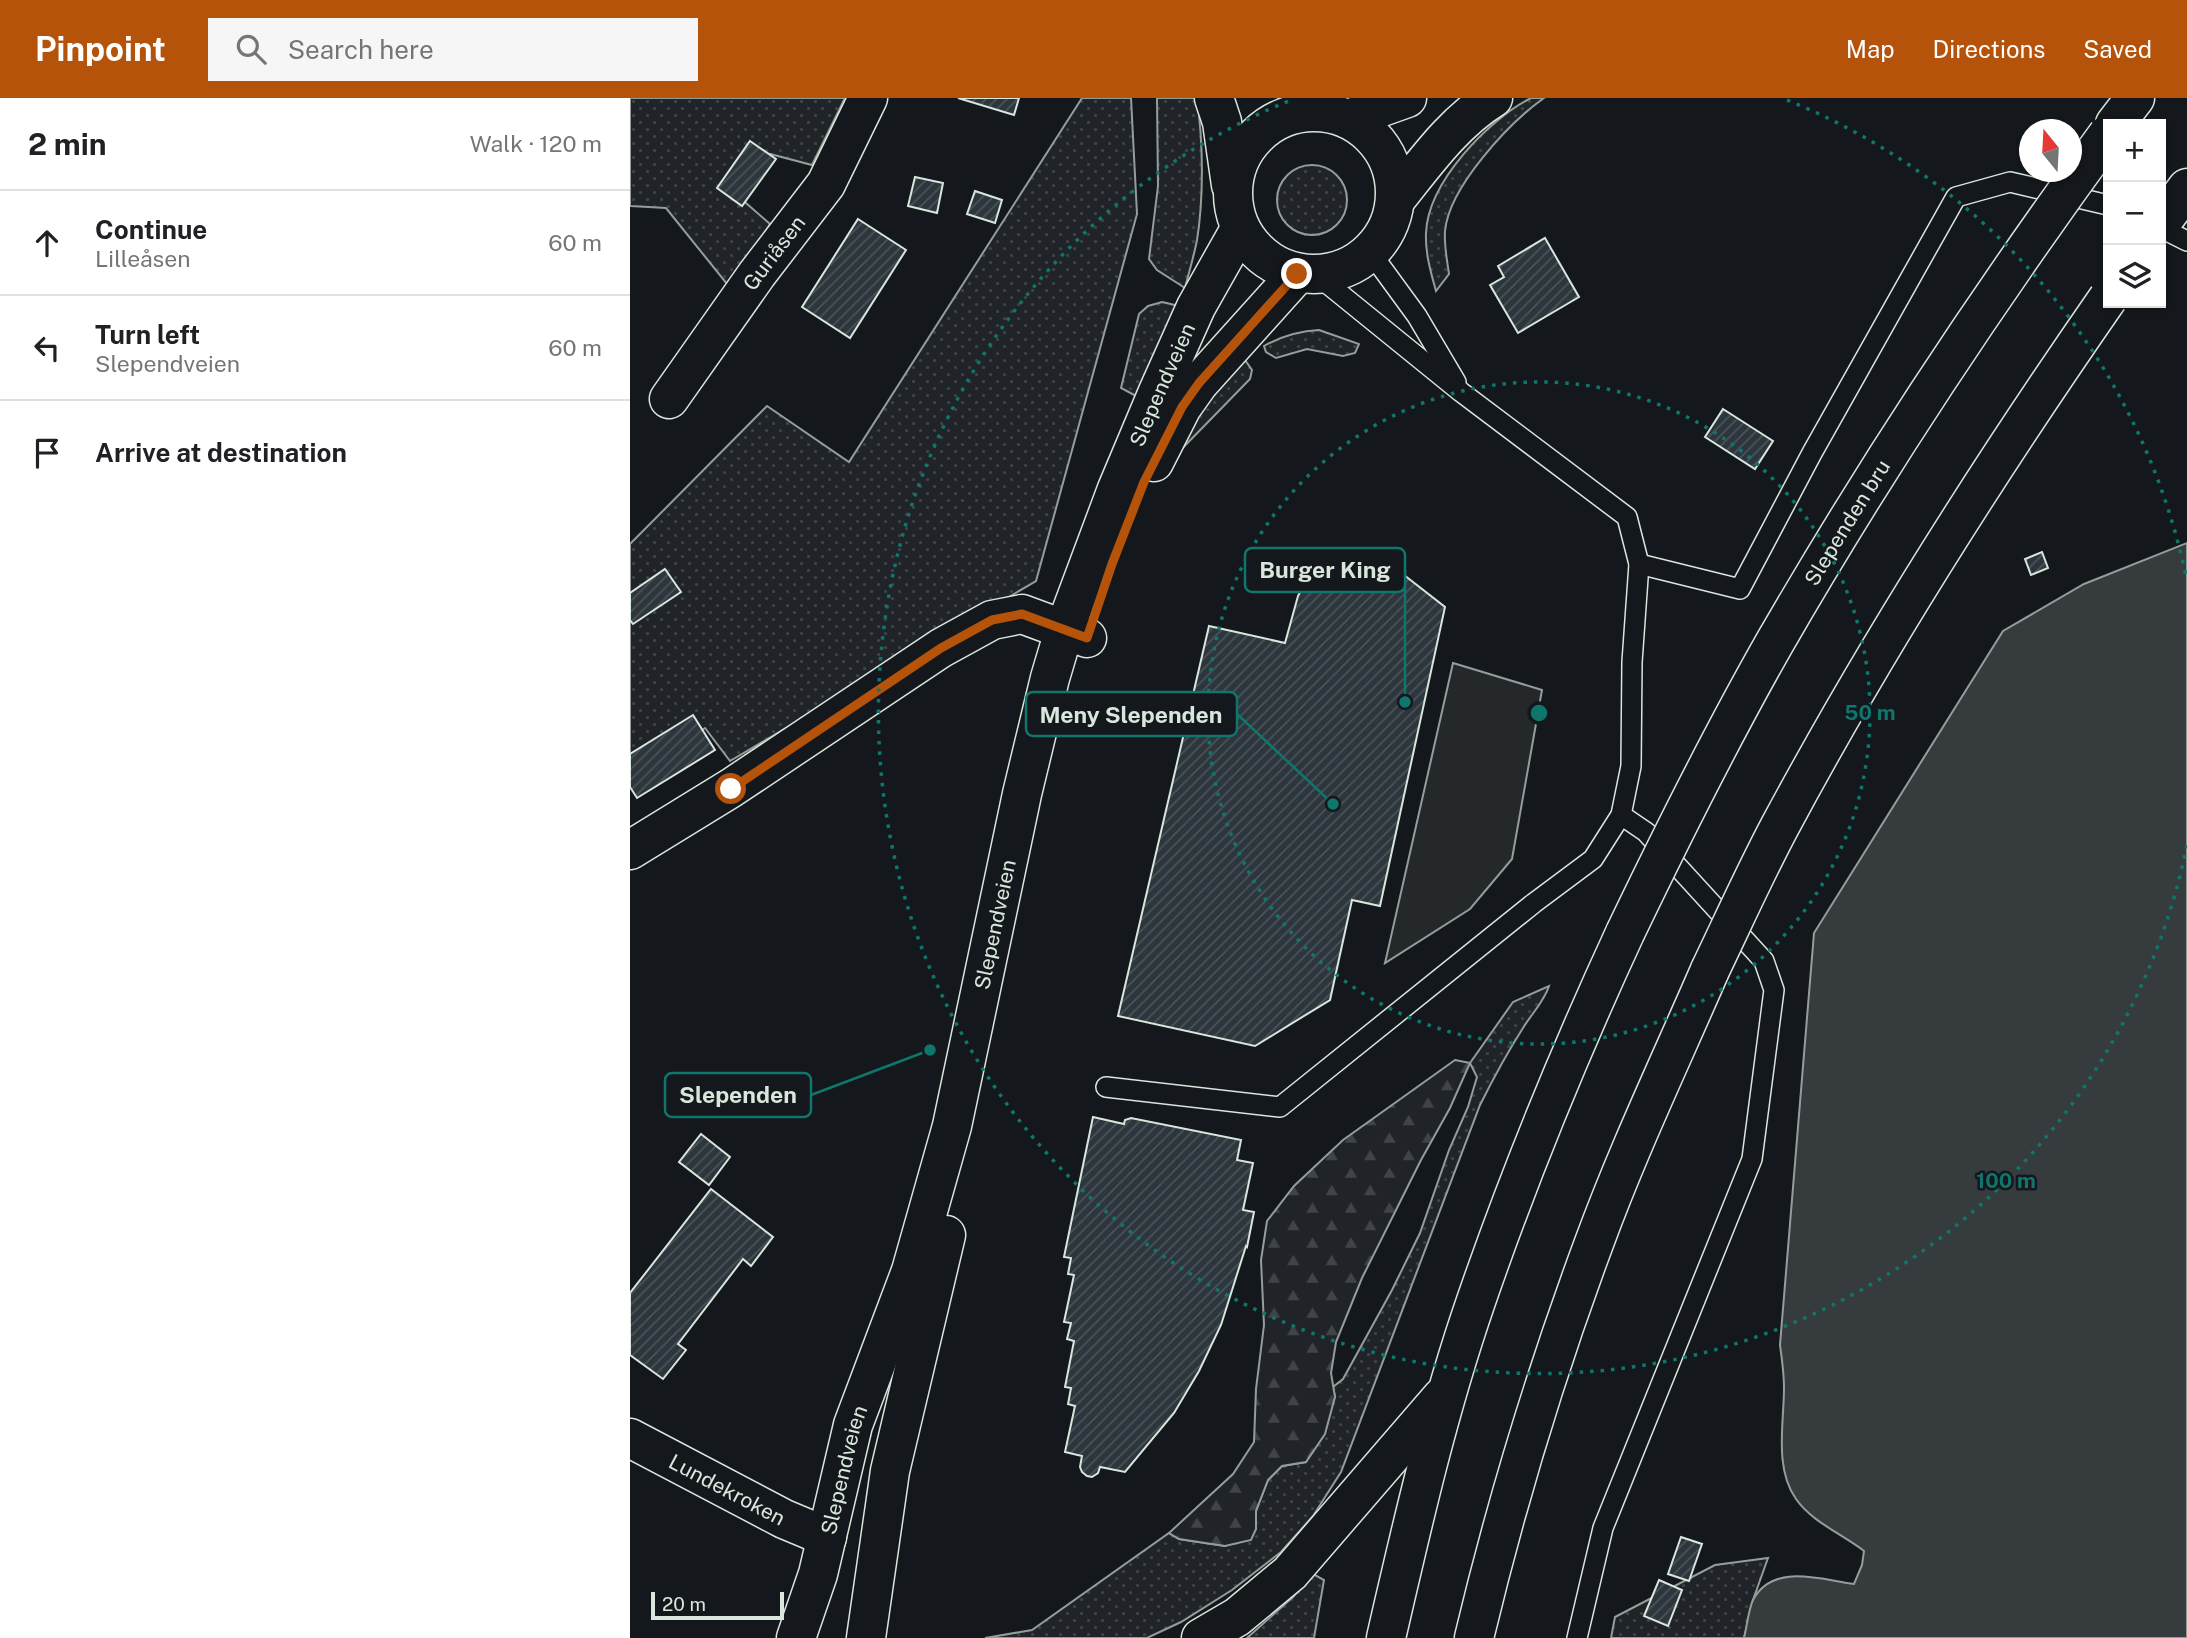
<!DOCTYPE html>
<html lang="en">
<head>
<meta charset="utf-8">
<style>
  body { margin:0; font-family:"Public Sans",sans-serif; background:#f6f6f6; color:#202124 }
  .controls { position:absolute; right:21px; top:21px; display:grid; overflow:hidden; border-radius:0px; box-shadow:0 2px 5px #0004 }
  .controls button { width:63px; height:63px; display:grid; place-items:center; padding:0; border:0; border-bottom:2px solid #e0e0e0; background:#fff; color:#202124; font:35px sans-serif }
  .compass { position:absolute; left:1389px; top:21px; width:63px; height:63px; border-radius:50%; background:#fff; box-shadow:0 2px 5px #0004; rotate:342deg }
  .scale { position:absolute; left:21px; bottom:18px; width:133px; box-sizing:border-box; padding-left:7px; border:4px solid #d8e6dc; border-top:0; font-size:19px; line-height:24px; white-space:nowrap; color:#d8e6dc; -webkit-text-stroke:5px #14181c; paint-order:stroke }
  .stop { position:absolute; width:21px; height:21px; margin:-16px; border:5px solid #b45309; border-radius:50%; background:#fff }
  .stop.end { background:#b45309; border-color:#fff; box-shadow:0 2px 7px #0008 }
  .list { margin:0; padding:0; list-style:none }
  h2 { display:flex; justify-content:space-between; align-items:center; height:91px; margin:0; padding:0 28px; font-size:30px }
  h2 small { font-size:23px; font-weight:400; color:#757577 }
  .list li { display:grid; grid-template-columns:46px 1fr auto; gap:21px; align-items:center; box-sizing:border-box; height:105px; padding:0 28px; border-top:2px solid #e0e0e0 }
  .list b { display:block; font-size:26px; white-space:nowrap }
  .list p { margin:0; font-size:23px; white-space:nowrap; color:#757577 }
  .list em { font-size:23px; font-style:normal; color:#757577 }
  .icon { flex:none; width:38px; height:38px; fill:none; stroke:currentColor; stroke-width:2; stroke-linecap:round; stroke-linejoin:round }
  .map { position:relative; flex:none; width:1557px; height:1540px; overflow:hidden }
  header { display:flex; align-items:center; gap:42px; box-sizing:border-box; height:98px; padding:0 35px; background:#b45309; color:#fff }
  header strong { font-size:33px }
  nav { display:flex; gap:38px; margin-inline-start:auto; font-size:24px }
  .search { width:490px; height:63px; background:#f6f6f6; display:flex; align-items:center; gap:18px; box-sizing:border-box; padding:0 24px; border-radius:0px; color:#757577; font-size:26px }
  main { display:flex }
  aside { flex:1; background:#fff }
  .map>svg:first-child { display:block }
  .grass { fill:url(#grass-dots); stroke:#939e99; stroke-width:2 }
  .forest { fill:url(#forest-firs); stroke:#939e99; stroke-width:2 }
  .parking { fill:#24282b; stroke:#939e99; stroke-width:2 }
  .water { fill:#363b3e; stroke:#939e99; stroke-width:2 }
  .building { fill:url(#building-hatch); stroke:#d8e6dc; stroke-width:2 }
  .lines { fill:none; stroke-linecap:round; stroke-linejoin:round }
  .service-casing { stroke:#d8e6dc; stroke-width:22 }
  .minor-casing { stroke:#d8e6dc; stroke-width:41 }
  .secondary-casing { stroke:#d8e6dc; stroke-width:41 }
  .motorway-casing { stroke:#d8e6dc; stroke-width:41 }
  .service { stroke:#14181c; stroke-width:19 }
  .minor { stroke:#14181c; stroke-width:38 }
  .secondary { stroke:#14181c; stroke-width:38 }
  .motorway { stroke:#14181c; stroke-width:38 }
  .motorway-bridge-casing { stroke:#d8e6dc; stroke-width:41; stroke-linecap:butt }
  .motorway-bridge { stroke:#14181c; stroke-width:38 }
  .route { stroke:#b45309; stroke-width:9 }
  .ring { fill:none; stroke:#0f766e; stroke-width:3.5; stroke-dasharray:3.5 7 }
  .labels { text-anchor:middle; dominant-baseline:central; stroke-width:5; stroke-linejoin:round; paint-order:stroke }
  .street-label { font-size:21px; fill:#d8e6dc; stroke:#14181c }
  .centre { fill:#0f766e; stroke:#14181c; stroke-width:3.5 }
  .ring-label { font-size:21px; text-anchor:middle; font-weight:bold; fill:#0f766e; stroke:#14181c; stroke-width:5; stroke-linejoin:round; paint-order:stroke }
  .leader { fill:none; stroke:#0f766e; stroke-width:2.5 }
  .callout-dot { fill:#0f766e; stroke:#14181c; stroke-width:2.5 }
  .callout { fill:#14181c; stroke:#0f766e; stroke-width:2.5 }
  .callout-label { font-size:23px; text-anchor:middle; font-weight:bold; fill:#d8e6dc }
</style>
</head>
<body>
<header>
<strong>Pinpoint</strong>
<div class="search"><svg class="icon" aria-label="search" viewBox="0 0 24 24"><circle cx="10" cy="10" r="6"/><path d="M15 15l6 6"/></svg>Search here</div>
<nav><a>Map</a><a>Directions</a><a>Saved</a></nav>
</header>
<main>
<aside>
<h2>2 min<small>Walk · 120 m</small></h2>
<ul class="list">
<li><svg class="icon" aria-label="ahead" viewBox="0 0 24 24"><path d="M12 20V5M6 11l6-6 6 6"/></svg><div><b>Continue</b><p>Lilleåsen</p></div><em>60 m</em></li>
<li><svg class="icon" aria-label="left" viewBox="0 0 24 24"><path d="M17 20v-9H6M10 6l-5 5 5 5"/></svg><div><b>Turn left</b><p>Slependveien</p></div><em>60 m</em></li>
<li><svg class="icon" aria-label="arrive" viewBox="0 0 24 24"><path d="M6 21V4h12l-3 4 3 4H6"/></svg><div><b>Arrive at destination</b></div></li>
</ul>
</aside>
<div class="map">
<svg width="1557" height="1540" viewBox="0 0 1557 1540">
  <defs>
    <pattern id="grass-dots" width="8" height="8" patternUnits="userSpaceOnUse" patternTransform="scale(1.75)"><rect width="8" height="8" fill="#202428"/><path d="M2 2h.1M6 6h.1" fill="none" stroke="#404447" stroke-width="1.8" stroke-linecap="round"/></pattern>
    <pattern id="forest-firs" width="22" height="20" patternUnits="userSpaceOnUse" patternTransform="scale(1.75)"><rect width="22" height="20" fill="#202428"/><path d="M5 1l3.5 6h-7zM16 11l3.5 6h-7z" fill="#404447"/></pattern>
    <pattern id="building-hatch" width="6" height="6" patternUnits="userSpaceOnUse" patternTransform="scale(1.75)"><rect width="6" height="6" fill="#2c363c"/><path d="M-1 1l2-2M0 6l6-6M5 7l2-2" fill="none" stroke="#4a5358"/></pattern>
  </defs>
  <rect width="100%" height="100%" fill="#14181c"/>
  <g class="grass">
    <path d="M 0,0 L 215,0 L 182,67 L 140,56 L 108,98 L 140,126 L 101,191 L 36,110 L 0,108 Z"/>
    <path d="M 452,0 L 501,0 L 507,116 L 406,483 L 100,663 L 75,630 L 0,681 L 0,446 L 137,308 L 219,364 Z"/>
    <path d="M 527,0 L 567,0 C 573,43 574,99 567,142 C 564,158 559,174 555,190 L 527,172 L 519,161 L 528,88 Z"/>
    <path d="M 901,0 L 914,0 C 879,25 819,89 815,133 C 814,148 817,161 819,176 L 806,193 C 801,175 795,155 796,135 C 798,84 858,22 901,0 Z"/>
    <circle cx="682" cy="102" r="35"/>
    <path d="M 532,204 L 549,208 L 508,299 L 491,290 L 509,216 L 518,208 Z"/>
    <path d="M 689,232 L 729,246 L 725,255 L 713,258 L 677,251 L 646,260 L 636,254 L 634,248 C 652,238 668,233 689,232 Z"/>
    <path d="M 615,262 L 622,272 L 620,281 L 539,364 L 563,318 Z"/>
    <path d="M 919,888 C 914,904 902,915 893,930 C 877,955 863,981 850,1007 L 711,1374 L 683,1418 L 651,1454 L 602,1492 L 551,1524 L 517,1540 L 355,1540 L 402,1532 L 539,1435 L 549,1441 L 595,1448 L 626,1431 L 626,1413 L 638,1382 L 652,1368 L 676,1364 L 705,1299 L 703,1289 L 713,1281 L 762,1192 L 790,1135 L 819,1052 L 838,1009 L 847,979 L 840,965 L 883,904 Z"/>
    <path d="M 1138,1460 L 1123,1502 L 1114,1540 L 981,1540 L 985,1519 L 1085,1467 Z"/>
    <path d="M 683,1476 L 694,1482 L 684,1540 L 617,1540 L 663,1499 Z"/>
  </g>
  <path class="forest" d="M 825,962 L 840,965 L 820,1010 L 791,1062 L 732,1180 L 706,1244 L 701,1275 L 705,1299 L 695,1336 L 676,1364 L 652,1368 L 638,1382 L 626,1413 L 626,1431 L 621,1442 L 595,1448 L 549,1441 L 539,1435 L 603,1376 L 624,1344 L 626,1291 L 634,1227 L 631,1162 L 637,1123 L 664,1088 L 713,1042 Z"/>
  <path class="parking" d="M 823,565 L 912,592 L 882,761 L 840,811 L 755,865 Z"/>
  <path class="water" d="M 1557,445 L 1557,1540 L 1114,1540 C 1117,1529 1118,1513 1123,1502 C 1143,1464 1192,1482 1224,1486 L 1232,1467 L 1234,1453 C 1212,1436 1182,1424 1166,1401 C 1144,1370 1154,1325 1154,1290 C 1154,1276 1152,1261 1150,1247 L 1184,835 L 1373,533 L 1454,486 Z"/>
  <g class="building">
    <path d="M 328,0 L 389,0 L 384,17 Z"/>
    <path d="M 120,43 L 146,61 L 112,108 L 87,90 Z"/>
    <path d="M 285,79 L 313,85 L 307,115 L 278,108 Z"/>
    <path d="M 345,93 L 372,102 L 365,125 L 337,116 Z"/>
    <path d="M 228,121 L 276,152 L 220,240 L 172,209 Z"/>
    <path d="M 915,140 L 949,199 L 888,235 L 860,187 L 874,179 L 868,168 Z"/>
    <path d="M 1093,311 L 1143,343 L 1125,371 L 1075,339 Z"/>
    <path d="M 1412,454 L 1418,470 L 1401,477 L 1395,461 Z"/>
    <path d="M 733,457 L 746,459 L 760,466 L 815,509 L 750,808 L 722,802 L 700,902 L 625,948 L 488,918 L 579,528 L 655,545 L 668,498 L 675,484 L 688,471 L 705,462 Z"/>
    <path d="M 35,471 L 51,494 L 3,526 L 0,522 L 0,495 Z"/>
    <path d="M 63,617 L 85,652 L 7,700 L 0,689 L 0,656 Z"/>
    <path d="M 463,1019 L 494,1026 L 495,1022 L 501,1020 L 611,1042 L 607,1062 L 623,1065 L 613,1112 L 624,1114 L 617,1149 L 616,1148 L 591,1227 L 569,1273 L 544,1315 L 495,1374 L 470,1369 L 468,1375 L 462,1379 L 457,1378 L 452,1374 L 450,1369 L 452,1358 L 435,1354 L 445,1308 L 438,1306 L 441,1290 L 435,1289 L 444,1243 L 437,1241 L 441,1225 L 434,1224 L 444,1177 L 438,1176 L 441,1160 L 434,1159 Z"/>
    <path d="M 71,1036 L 100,1059 L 79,1087 L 49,1064 Z"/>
    <path d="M 81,1091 L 143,1139 L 121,1168 L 113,1161 L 48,1246 L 56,1252 L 33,1281 L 0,1257 L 0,1195 Z"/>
    <path d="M 1051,1439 L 1072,1446 L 1059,1483 L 1038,1476 Z"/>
    <path d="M 1029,1482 L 1052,1492 L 1038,1528 L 1014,1518 Z"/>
  </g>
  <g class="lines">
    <g class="service-casing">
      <g id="service">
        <path d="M 1531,130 L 1557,143"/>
        <path d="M 741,155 L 787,218 L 826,284"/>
        <path d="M 1009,466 L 1110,491 L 1182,355 L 1326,99 L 1380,84 L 1478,107"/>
        <path d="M 476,989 L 650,1009 L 904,805 L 963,761 L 991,717 L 1001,668 L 1002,564 L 1009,466 L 997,419 L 831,294 L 688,178"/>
        <path d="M 947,1540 L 973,1430 L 1122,1061 L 1144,892 L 1134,863 L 1016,734 L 991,717"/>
      </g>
    </g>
    <g class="minor-casing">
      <g id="minor">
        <path id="s1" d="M 39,301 L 127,176 L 196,86 L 238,0"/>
        <path d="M 0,752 L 101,690 L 311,550 L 362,522 L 392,516 L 457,540"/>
        <path id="s2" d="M 0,1340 L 154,1421 L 197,1439"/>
      </g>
    </g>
    <g class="secondary-casing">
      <g id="secondary">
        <path d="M 584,0 L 592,24 L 601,87"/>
        <circle cx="684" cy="95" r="81"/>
        <path d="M 718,21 L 777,0"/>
        <path d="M 766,101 C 795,65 823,25 863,0"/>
        <path d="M 524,364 L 552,309 L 569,285 L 667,176"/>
        <path id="s3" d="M 166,1540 L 188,1476 L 223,1327 L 281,1173 L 322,1028 L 392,696 L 420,580 L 434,533 L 487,391 L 527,296 L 566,209 L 610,131"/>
        <path d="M 236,1540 L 260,1373 L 316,1137"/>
      </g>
    </g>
    <g class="motorway-casing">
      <g id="motorway">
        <path d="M 1485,26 L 1505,0"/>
        <path d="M 1531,125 L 1557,90"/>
        <path d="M 571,1540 L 607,1519 L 660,1475 L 812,1299"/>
        <path d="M 756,1540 C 782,1427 808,1313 846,1203 C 889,1078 939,956 995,835"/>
        <path d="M 844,1540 C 876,1406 916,1274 964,1145 C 998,1052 1041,962 1080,872"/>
      </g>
    </g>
    <use href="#service" class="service"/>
    <use href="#minor" class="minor"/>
    <use href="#secondary" class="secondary"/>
    <use href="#motorway" class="motorway"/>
    <g class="motorway-bridge-casing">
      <g id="motorway-bridge">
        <path id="s4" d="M 995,835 C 1042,737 1091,639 1145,544 C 1246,369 1359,199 1478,36"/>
        <path d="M 1080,872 C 1103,824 1125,775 1150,728 C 1248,545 1360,370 1478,200"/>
      </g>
    </g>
    <use href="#motorway-bridge" class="motorway-bridge"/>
  </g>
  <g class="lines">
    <path class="route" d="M 101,691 L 311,550 L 362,522 L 392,516 L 457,540 L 482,466 L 514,384 L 552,309 L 569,285 L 667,176"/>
  </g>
  <g class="ring">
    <circle cx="909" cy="615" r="331"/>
    <path d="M1557 747A661 661 0 1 1 661 2M1157 2A661 661 0 0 1 1557 483"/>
  </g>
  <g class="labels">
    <g class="street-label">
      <text stroke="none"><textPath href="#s1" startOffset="180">Guriåsen</textPath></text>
      <text stroke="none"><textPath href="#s3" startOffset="1309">Slependveien</textPath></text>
      <text stroke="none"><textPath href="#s4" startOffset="467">Slependen bru</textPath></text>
      <text stroke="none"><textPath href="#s3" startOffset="742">Slependveien</textPath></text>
      <text stroke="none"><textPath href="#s3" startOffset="175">Slependveien</textPath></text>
      <text stroke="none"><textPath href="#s2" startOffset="110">Lundekroken</textPath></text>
    </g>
  </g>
  <circle cx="909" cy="615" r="10" class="centre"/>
  <g class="ring-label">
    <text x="1240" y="622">50 m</text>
    <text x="1376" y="1090">100 m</text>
  </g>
  <path class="leader" d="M775 604L775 472M703 706L607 616M300 952L181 997"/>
  <g class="callout-dot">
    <circle cx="775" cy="604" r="7"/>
    <circle cx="703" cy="706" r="7"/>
    <circle cx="300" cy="952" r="7"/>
  </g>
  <g class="callout">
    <rect x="615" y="450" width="160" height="44" rx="7"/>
    <rect x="396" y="594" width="211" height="44" rx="7"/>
    <rect x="35" y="975" width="146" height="44" rx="7"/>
  </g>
  <g class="callout-label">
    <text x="695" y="480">Burger King</text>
    <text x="501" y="625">Meny Slependen</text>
    <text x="108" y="1005">Slependen</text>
  </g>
</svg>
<div class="controls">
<button>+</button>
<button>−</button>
<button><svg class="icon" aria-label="layers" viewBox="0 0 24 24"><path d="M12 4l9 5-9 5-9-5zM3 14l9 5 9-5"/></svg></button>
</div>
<svg class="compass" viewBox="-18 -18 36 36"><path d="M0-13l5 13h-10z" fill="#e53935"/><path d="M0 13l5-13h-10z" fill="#757577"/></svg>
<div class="scale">20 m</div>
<div class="stop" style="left:101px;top:691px"></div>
<div class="stop end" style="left:667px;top:176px"></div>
</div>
</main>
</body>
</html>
